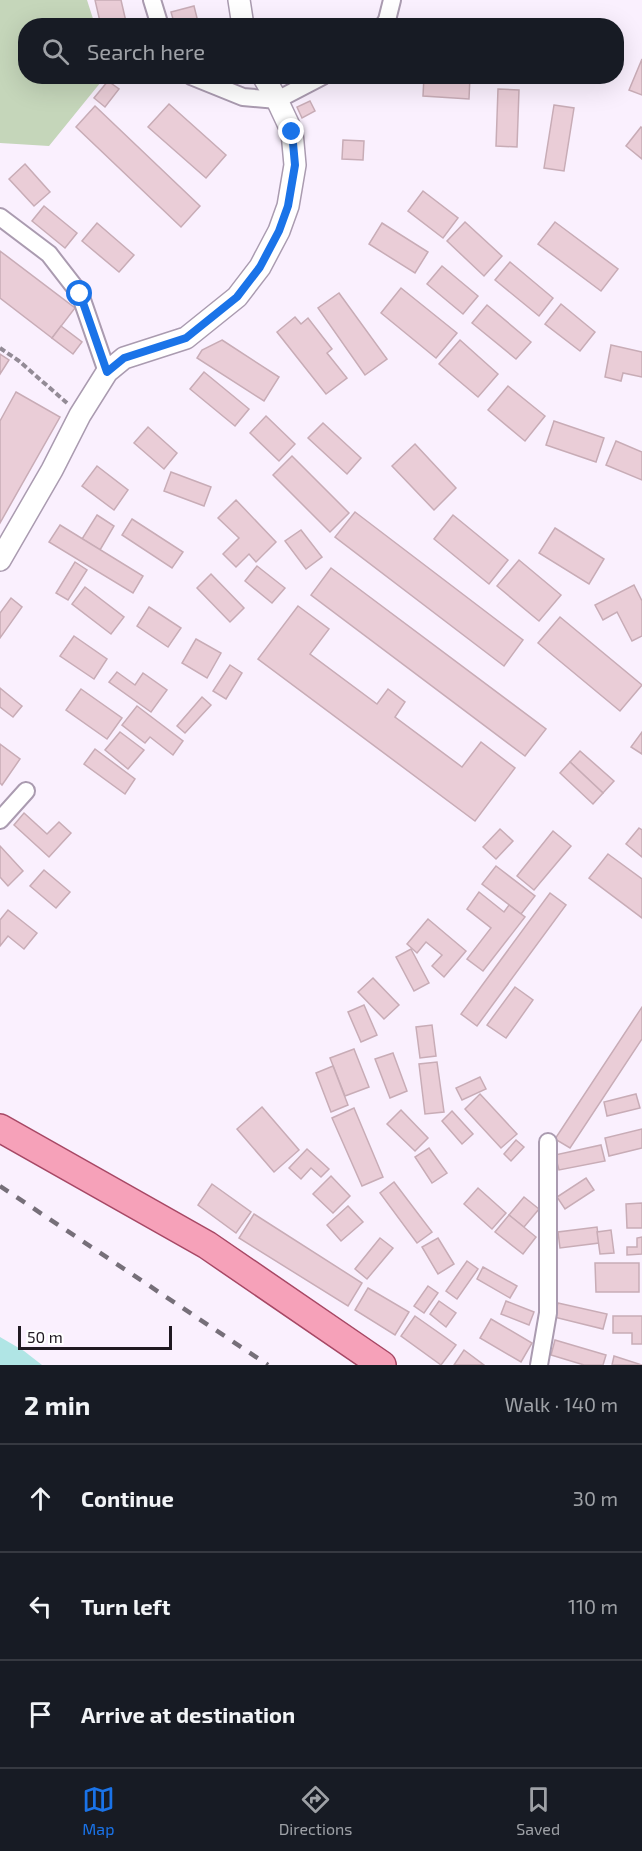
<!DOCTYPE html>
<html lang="en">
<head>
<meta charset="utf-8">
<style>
  body { margin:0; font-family:"Exo 2",sans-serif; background:#242831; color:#f1f3f6 }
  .scale { position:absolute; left:18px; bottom:15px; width:154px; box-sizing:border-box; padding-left:6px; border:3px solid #1f1921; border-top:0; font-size:16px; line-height:21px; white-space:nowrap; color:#1f1921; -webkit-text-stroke:4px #fff; paint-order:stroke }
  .stop { position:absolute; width:18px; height:18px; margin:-14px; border:4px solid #1a73e8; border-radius:50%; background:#fff }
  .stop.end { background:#1a73e8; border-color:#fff; box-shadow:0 2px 6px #0008 }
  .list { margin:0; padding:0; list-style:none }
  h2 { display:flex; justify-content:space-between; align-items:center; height:78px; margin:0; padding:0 24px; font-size:26px }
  h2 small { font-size:20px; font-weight:400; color:#9ea1a6 }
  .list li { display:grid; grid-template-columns:39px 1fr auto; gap:18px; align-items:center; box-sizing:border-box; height:108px; padding:0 24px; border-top:2px solid #363941 }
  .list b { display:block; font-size:22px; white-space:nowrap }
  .list em { font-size:20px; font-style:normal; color:#9ea1a6 }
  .icon { flex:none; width:33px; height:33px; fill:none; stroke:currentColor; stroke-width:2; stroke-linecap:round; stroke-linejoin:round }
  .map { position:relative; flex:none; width:642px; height:1365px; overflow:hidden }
  .search { position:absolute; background:#171b24; box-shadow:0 6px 24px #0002; left:18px; right:18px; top:18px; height:66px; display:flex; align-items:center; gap:15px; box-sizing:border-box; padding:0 21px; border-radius:24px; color:#9ea1a6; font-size:22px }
  .sheet { height:402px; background:#171b24 }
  nav { display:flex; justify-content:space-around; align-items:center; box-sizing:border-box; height:84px; border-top:2px solid #363941; background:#171b24; font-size:16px; color:#9ea1a6 }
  nav a { display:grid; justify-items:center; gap:3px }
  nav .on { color:#1a73e8 }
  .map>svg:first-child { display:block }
  .green { fill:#c5d6ba }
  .water { fill:#b0e5e5 }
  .building { fill:#eacdd7; stroke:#c8acb6; stroke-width:1.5 }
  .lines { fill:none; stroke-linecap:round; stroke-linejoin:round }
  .minor-casing { stroke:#aa9bb0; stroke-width:20 }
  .tertiary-casing { stroke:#aa9bb0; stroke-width:24 }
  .primary-casing { stroke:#a74865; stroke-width:30 }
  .path { stroke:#938b96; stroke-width:4; stroke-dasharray:6 3; stroke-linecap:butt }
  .minor { stroke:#fff; stroke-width:16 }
  .tertiary { stroke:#fff; stroke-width:21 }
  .primary { stroke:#f6a1b9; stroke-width:27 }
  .rail { stroke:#766f79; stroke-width:4.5; stroke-dasharray:10 10; stroke-linecap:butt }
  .route { stroke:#1a73e8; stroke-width:8 }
</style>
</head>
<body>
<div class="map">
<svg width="642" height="1365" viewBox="0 0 642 1365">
  <rect width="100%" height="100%" fill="#faf0fe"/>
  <path class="green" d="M 0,0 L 87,0 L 95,25 L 26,26 L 26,76 L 105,77 L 49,146 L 0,143 Z"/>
  <path class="water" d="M 0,1337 L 24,1351 L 42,1365 L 0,1365 Z"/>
  <g class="building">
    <path d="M 95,0 L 121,0 L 127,26 L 101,26 Z"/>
    <path d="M 194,6 L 199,26 L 175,26 L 171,12 Z"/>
    <path d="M 642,59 L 642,95 L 629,90 Z"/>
    <path d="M 424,76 L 470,76 L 469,99 L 423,96 Z"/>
    <path d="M 108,81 L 119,89 L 105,107 L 94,98 Z"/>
    <path d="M 498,89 L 519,90 L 517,147 L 496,146 Z"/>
    <path d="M 310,101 L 315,111 L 302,118 L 297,107 Z"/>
    <path d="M 169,104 L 226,155 L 206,178 L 148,127 Z"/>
    <path d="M 554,105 L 574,108 L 564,171 L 544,168 Z"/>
    <path d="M 95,106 L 200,206 L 181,227 L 76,127 Z"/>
    <path d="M 641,127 L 642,128 L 642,159 L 626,146 Z"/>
    <path d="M 343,140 L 364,141 L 363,160 L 342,159 Z"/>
    <path d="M 25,164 L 50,192 L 34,206 L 9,179 Z"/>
    <path d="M 423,191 L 458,218 L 443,238 L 408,211 Z"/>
    <path d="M 44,206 L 77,233 L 65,248 L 32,221 Z"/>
    <path d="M 465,222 L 502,256 L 484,276 L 447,241 Z"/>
    <path d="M 555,222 L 618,269 L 601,291 L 538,244 Z"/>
    <path d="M 97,223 L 134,255 L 119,272 L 82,241 Z"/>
    <path d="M 382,223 L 428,252 L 415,273 L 369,244 Z"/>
    <path d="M 0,251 L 75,308 L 52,338 L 0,298 Z"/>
    <path d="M 510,262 L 553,298 L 539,316 L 495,280 Z"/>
    <path d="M 442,266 L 478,296 L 463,314 L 427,284 Z"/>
    <path d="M 401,288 L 457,333 L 436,358 L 381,313 Z"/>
    <path d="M 339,293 L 387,359 L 365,375 L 318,308 Z"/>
    <path d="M 561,304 L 595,332 L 580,351 L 545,324 Z"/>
    <path d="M 487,305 L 531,342 L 516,359 L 472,323 Z"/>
    <path d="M 295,317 L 301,324 L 308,318 L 332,349 L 327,353 L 347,378 L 326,394 L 277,332 Z"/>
    <path d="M 61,326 L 82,342 L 73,354 L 52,338 Z"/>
    <path d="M 222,340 L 279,377 L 264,401 L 197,358 L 202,350 Z"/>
    <path d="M 460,340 L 498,374 L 478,397 L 439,364 Z"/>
    <path d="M 611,345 L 642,352 L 642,377 L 623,373 L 621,381 L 605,377 Z"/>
    <path d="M 0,354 L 9,360 L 0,374 Z"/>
    <path d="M 204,372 L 249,409 L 235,426 L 190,389 Z"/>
    <path d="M 508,386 L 545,416 L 525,441 L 488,410 Z"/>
    <path d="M 16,392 L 60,417 L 0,523 L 0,421 Z"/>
    <path d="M 266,416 L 295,444 L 279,461 L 250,433 Z"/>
    <path d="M 554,421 L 604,438 L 596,462 L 546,445 Z"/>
    <path d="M 323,423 L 361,458 L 347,474 L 308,438 Z"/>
    <path d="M 148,427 L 177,453 L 164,469 L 134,443 Z"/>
    <path d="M 616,441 L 642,452 L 642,480 L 606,465 Z"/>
    <path d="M 415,444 L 456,488 L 434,510 L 392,466 Z"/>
    <path d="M 292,456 L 349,513 L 330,532 L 273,475 Z"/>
    <path d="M 97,466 L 128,490 L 114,510 L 82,486 Z"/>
    <path d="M 171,472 L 211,487 L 204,506 L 164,491 Z"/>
    <path d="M 236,500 L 276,542 L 256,562 L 249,554 L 236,567 L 223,554 L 239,538 L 218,518 Z"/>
    <path d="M 355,512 L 523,640 L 504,666 L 335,537 Z"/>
    <path d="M 97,515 L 114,526 L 100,550 L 82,539 Z"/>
    <path d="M 453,515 L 508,560 L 489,584 L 434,539 Z"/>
    <path d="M 132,519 L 183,552 L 172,568 L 122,535 Z"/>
    <path d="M 60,525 L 143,576 L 133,593 L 49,542 Z"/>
    <path d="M 555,528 L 604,559 L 589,584 L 539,553 Z"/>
    <path d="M 301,530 L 322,557 L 306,569 L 285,541 Z"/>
    <path d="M 519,560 L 561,595 L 539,621 L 497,586 Z"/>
    <path d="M 75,562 L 87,570 L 68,600 L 56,593 Z"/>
    <path d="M 257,566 L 285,588 L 272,603 L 245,581 Z"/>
    <path d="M 331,568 L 546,729 L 525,756 L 311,595 Z"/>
    <path d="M 211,574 L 244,608 L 230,622 L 197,588 Z"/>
    <path d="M 634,585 L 642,601 L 642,636 L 632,641 L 617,612 L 603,620 L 595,605 Z"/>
    <path d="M 85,587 L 124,617 L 111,634 L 72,604 Z"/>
    <path d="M 11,598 L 22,607 L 0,638 L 0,613 Z"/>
    <path d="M 298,606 L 329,629 L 310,654 L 377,704 L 388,689 L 405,702 L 395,717 L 462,767 L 481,742 L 515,768 L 475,821 L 258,659 Z"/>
    <path d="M 149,607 L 181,628 L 168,647 L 137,626 Z"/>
    <path d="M 560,617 L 642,685 L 620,711 L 538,643 Z"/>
    <path d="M 74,636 L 107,659 L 94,679 L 60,656 Z"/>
    <path d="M 196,639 L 221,653 L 207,678 L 182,663 Z"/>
    <path d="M 230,665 L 242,673 L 226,699 L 213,691 Z"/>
    <path d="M 117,672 L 135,685 L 143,673 L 167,690 L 151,712 L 109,682 Z"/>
    <path d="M 0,688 L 22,706 L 13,717 L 0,707 Z"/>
    <path d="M 81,689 L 122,718 L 107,739 L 66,710 Z"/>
    <path d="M 202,697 L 211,705 L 185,733 L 177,726 Z"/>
    <path d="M 137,706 L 183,741 L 173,755 L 150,737 L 145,743 L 122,725 Z"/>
    <path d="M 120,732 L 144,750 L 128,769 L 105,750 Z"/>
    <path d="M 642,732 L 642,754 L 631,747 Z"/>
    <path d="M 0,744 L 20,759 L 2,785 L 0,783 Z"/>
    <path d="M 95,749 L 135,779 L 125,794 L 84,764 Z"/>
    <path d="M 580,751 L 614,781 L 603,793 L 570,762 Z"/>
    <path d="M 570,762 L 603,793 L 593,804 L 560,773 Z"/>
    <path d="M 24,813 L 47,834 L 59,822 L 71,833 L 49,857 L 14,825 Z"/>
    <path d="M 639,828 L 642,830 L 642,857 L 626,844 Z"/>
    <path d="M 500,829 L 513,841 L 496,859 L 483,847 Z"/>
    <path d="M 553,831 L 571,846 L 534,890 L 517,876 Z"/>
    <path d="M 0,846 L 23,871 L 8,886 L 0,877 Z"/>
    <path d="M 608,854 L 642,879 L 642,918 L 589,878 Z"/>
    <path d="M 496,866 L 535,896 L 521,914 L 482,884 Z"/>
    <path d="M 44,870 L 70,892 L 56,908 L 30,886 Z"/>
    <path d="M 479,892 L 504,912 L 509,905 L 525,917 L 483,971 L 467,959 L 491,928 L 467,909 Z"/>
    <path d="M 550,893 L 566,905 L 477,1026 L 461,1014 Z"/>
    <path d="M 8,910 L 37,933 L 24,949 L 8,936 L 0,946 L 0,920 Z"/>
    <path d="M 428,919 L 466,951 L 444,977 L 432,966 L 442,955 L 426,942 L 417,953 L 407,944 Z"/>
    <path d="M 411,949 L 429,983 L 414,991 L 396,957 Z"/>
    <path d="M 373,978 L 399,1005 L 384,1019 L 358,992 Z"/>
    <path d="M 515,987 L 533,1000 L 506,1038 L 487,1025 Z"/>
    <path d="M 364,1005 L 377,1035 L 361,1042 L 348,1012 Z"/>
    <path d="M 642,1007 L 642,1039 L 570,1148 L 555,1139 Z"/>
    <path d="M 432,1025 L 436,1056 L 420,1058 L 416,1027 Z"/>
    <path d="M 354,1049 L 369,1087 L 345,1096 L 330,1058 Z"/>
    <path d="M 393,1053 L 407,1091 L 390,1098 L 375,1059 Z"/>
    <path d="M 437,1062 L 444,1112 L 425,1114 L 419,1064 Z"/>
    <path d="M 333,1066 L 348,1105 L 331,1112 L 316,1073 Z"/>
    <path d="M 480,1077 L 486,1089 L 462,1100 L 456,1088 Z"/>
    <path d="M 480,1094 L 517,1134 L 501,1148 L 465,1109 Z"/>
    <path d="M 636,1094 L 640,1108 L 607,1116 L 604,1102 Z"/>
    <path d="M 262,1107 L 299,1150 L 274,1172 L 237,1129 Z"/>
    <path d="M 354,1108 L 383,1177 L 362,1186 L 332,1118 Z"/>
    <path d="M 401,1110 L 428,1138 L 415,1151 L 387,1124 Z"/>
    <path d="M 452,1111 L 473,1134 L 462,1144 L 442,1121 Z"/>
    <path d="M 642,1129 L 642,1148 L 609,1156 L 605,1138 Z"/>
    <path d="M 516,1140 L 524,1147 L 511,1161 L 504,1154 Z"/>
    <path d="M 601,1145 L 605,1161 L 559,1170 L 555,1155 Z"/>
    <path d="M 429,1148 L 447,1173 L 432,1183 L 415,1157 Z"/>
    <path d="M 307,1149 L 329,1169 L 321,1177 L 311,1168 L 301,1179 L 289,1168 Z"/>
    <path d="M 331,1176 L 350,1196 L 333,1213 L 313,1194 Z"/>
    <path d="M 586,1178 L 594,1190 L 565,1209 L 557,1197 Z"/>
    <path d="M 394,1182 L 432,1232 L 417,1243 L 380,1193 Z"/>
    <path d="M 212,1184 L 251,1212 L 236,1233 L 198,1205 Z"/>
    <path d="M 478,1188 L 506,1213 L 492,1229 L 464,1204 Z"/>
    <path d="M 524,1197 L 539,1209 L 524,1227 L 509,1215 Z"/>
    <path d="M 642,1203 L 642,1228 L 627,1228 L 626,1204 Z"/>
    <path d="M 348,1206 L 363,1222 L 341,1241 L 327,1225 Z"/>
    <path d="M 254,1214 L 362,1283 L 348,1306 L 239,1238 Z"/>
    <path d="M 509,1215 L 536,1237 L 523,1254 L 495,1232 Z"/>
    <path d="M 597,1227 L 599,1243 L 560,1248 L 558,1232 Z"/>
    <path d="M 611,1230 L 614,1253 L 600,1254 L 597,1232 Z"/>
    <path d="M 642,1237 L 642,1254 L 627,1255 L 627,1247 L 637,1247 L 637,1238 Z"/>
    <path d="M 380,1238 L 393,1248 L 367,1279 L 355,1269 Z"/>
    <path d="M 438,1238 L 454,1264 L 438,1274 L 422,1247 Z"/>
    <path d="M 467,1261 L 478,1269 L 457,1299 L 446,1291 Z"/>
    <path d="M 595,1263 L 639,1263 L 639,1292 L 596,1292 Z"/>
    <path d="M 483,1267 L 517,1286 L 510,1298 L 477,1279 Z"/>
    <path d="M 428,1286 L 438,1293 L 424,1313 L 414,1306 Z"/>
    <path d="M 368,1288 L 409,1312 L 395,1335 L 355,1310 Z"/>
    <path d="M 439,1301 L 456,1313 L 446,1327 L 430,1314 Z"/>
    <path d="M 506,1301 L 534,1312 L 529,1325 L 501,1314 Z"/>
    <path d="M 558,1303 L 607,1314 L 603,1329 L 554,1317 Z"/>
    <path d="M 415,1316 L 456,1345 L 441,1365 L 401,1336 Z"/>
    <path d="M 613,1316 L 642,1316 L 642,1344 L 632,1344 L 632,1333 L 613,1333 Z"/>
    <path d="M 491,1319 L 532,1343 L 521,1362 L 480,1338 Z"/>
    <path d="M 555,1340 L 606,1355 L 603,1365 L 584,1365 L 551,1355 Z"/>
    <path d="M 464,1350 L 484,1365 L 454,1365 Z"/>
    <path d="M 614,1356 L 642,1365 L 612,1365 Z"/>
  </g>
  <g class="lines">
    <g class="minor-casing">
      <g id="minor">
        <path d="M 152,0 L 160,26"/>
        <path d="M 383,26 L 387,20 L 392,0"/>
        <path d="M 191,76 L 243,97 L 277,100 L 323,76"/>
        <path d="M 0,217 L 49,254 L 80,294 L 107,372"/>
        <path d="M 0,820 L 26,791"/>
        <path d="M 539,1365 L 548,1313 L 548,1142"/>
      </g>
    </g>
    <g class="tertiary-casing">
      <g id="tertiary">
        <path d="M 239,0 L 243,26"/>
        <path d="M 0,560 L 52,470 L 80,415 L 107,372 L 124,358 L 186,338 L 237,297 L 260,267 L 279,231 L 288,206 L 295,165 L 292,132 L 277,100 L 263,76"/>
      </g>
    </g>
    <g class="primary-casing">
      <path id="primary" d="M 0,1128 L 207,1245 L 382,1365"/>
    </g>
    <path class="path" d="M 0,348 L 19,361 L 67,403"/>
    <use href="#minor" class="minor"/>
    <use href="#tertiary" class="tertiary"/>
    <use href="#primary" class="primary"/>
    <path class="rail" d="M 0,1186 L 268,1365"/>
  </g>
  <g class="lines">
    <path class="route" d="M 80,294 L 107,372 L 124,358 L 186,338 L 237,297 L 260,267 L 279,231 L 288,206 L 295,165 L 292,132"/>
  </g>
</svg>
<div class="scale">50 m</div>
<div class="stop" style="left:80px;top:294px"></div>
<div class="stop end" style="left:292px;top:132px"></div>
<div class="search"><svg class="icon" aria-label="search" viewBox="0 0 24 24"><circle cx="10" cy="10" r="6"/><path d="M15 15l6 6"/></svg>Search here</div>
</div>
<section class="sheet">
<h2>2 min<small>Walk · 140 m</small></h2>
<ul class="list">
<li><svg class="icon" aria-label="ahead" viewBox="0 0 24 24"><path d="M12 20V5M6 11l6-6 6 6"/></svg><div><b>Continue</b></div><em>30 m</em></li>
<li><svg class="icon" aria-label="left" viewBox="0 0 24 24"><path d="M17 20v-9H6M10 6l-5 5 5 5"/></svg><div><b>Turn left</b></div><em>110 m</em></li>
<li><svg class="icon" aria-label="arrive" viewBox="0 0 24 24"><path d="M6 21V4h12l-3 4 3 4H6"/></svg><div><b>Arrive at destination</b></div></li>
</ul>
</section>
<nav>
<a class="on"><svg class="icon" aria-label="map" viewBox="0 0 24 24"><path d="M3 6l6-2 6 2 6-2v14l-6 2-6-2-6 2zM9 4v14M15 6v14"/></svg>Map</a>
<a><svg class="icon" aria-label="directions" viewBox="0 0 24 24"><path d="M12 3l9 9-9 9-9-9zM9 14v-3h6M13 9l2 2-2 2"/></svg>Directions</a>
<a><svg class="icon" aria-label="saved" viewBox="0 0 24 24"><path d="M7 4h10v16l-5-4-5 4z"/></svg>Saved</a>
</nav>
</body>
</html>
